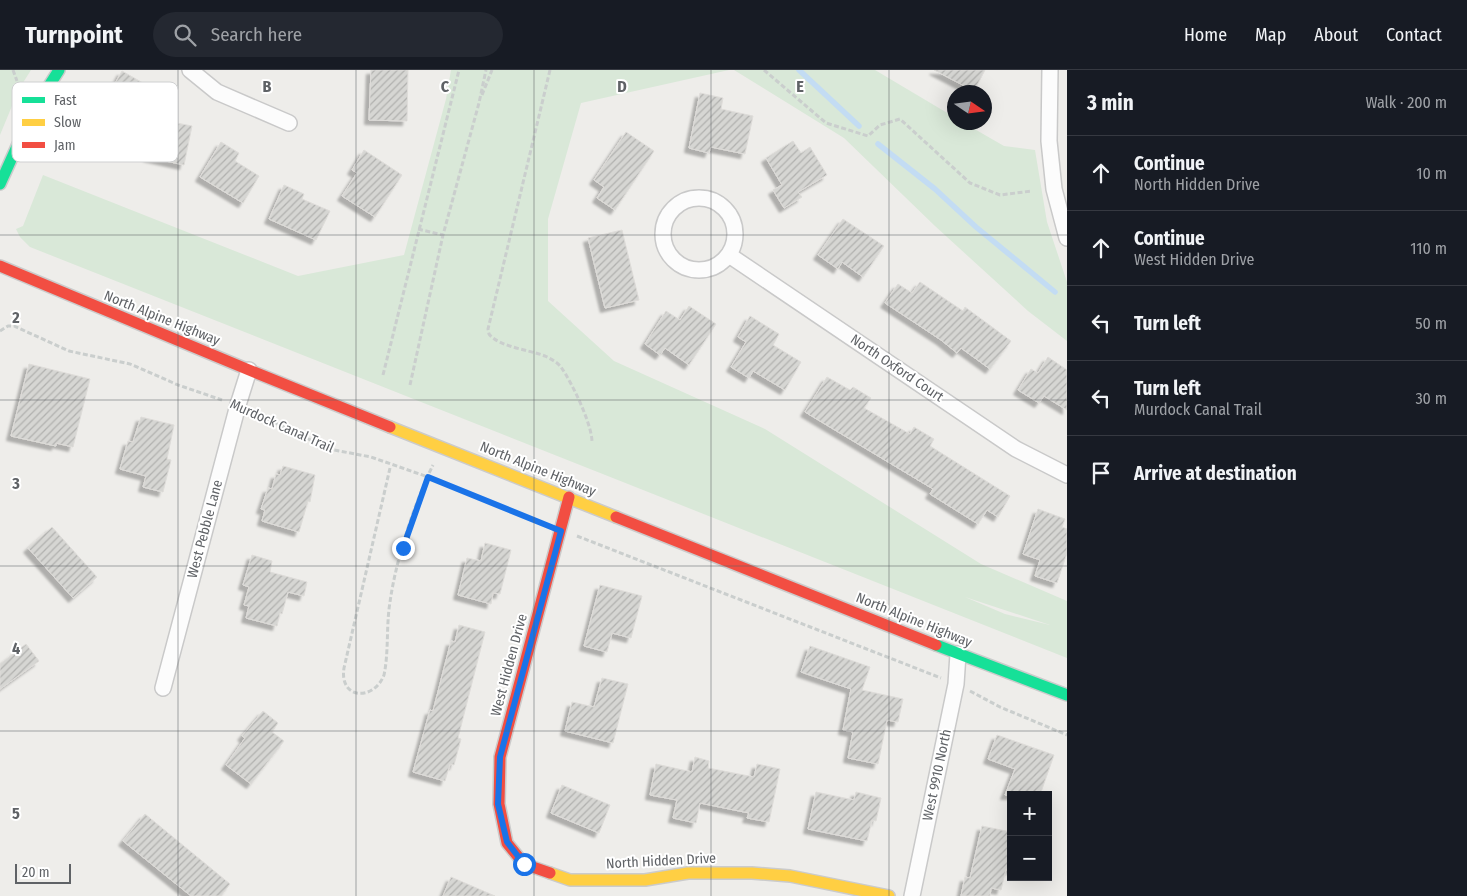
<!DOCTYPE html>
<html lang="en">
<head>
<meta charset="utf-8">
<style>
  body { margin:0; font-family:"Fira Sans Condensed",sans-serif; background:#242831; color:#f1f3f6 }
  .controls { position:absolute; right:15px; bottom:15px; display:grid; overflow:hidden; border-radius:0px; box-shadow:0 5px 20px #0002 }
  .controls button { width:45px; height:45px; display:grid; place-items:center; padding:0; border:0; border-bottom:1px solid #363941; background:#171b24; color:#f1f3f6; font:25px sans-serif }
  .compass { position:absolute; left:947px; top:15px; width:45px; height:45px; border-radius:50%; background:#171b24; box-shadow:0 5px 20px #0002; rotate:103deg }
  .scale { position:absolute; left:15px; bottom:12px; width:56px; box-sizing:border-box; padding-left:5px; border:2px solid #5f6266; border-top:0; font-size:14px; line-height:18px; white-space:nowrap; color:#5f6266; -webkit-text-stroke:4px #fff; paint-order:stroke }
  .stop { position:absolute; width:15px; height:15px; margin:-11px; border:4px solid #1a73e8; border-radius:50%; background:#fff }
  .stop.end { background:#1a73e8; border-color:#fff; box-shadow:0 1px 5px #0008 }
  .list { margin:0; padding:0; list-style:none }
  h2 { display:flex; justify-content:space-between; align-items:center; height:65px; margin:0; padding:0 20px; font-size:21px }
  h2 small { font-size:16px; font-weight:400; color:#9ea1a6 }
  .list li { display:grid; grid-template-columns:32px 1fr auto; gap:15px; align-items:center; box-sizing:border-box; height:75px; padding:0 20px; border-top:1px solid #363941 }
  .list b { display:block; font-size:19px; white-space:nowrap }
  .list p { margin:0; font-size:16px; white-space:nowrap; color:#9ea1a6 }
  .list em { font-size:16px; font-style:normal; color:#9ea1a6 }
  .icon { flex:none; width:28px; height:28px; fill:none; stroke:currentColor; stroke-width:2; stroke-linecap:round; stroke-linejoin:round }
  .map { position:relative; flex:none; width:1067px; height:826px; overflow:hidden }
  header { display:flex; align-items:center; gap:30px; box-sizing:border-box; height:70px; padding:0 25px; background:#171b24; border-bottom:1px solid #363941 }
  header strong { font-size:24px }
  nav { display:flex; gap:28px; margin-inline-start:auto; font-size:18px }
  .search { width:350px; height:45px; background:#242831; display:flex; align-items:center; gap:12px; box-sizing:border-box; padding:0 18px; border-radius:28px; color:#9ea1a6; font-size:19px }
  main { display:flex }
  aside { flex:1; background:#171b24 }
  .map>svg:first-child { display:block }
  .green { fill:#d9e8d8; fill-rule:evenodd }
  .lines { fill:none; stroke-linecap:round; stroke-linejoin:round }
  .stream { stroke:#c3dcf3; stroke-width:5.5 }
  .building { fill:url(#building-hatch); stroke:#dedcd9; filter:url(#shadow) }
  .street-casing { stroke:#c9c9c9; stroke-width:18 }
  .fast-casing { stroke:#cbcbcb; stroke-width:14 }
  .slow-casing { stroke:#cbcbcb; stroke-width:14 }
  .jam-casing { stroke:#cbcbcb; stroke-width:14 }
  .path { stroke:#cacecd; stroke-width:3; stroke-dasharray:5 2.5; stroke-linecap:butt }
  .street { stroke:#fcfcfc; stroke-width:15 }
  .fast { stroke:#16e098; stroke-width:11 }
  .slow { stroke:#ffcf43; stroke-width:11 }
  .jam { stroke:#f24e42; stroke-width:11 }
  .route { stroke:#1a73e8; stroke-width:6 }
  .grid { fill:none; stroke:#5f6266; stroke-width:1; stroke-opacity:0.55 }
  .labels { text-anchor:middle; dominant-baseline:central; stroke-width:4; stroke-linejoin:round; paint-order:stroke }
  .street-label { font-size:14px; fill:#5f6266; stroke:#fff }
  .key { fill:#fff; stroke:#cfd0d1; stroke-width:1 }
  .key-label { font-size:14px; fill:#5f6266 }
  .grid-label { font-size:16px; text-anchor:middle; font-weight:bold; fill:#5f6266; stroke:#fff; stroke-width:4; stroke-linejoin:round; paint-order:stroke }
</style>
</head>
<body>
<header>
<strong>Turnpoint</strong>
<div class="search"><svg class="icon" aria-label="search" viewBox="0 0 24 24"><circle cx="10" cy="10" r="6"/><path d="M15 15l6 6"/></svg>Search here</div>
<nav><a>Home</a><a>Map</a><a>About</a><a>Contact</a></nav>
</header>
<main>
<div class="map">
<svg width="1067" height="826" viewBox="0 0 1067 826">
  <defs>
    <pattern id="building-hatch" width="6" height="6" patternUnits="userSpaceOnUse" patternTransform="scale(1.25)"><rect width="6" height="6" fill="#d6d6d3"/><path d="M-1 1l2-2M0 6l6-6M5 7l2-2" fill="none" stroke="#b1b1af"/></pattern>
    <filter id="shadow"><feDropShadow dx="-4.5" dy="4.5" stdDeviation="1" flood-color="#0004"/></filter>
  </defs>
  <rect width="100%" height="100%" fill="#eeedea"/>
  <g class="green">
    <path d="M 0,0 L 31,0 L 19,19 L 0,65 Z"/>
    <path d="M 451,0 L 729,0 L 581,33 L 548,149 L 548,231 L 614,291 L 765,359 L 981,494 L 1067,531 L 1067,588 L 30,177 L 20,167 L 16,159 L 23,156 L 43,105 L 298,206 L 404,185 L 446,29 ZM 965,527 L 1050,555 L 1005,544 Z"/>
    <path d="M 734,0 L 875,0 L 954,47 L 954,52 L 964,53 L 1004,76 L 1035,80 L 1047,152 L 1067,212 L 1067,271 L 1028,241 L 935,156 L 844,68 Z"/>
  </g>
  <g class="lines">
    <g class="stream">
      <path d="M 799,0 L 859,56"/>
      <path d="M 878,74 L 935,119 L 976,157 L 1055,222"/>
    </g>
  </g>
  <g class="building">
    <path d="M 371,0 L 408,0 L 407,51 L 369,50 Z"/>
    <path d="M 934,0 L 985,0 L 974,21 Z"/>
    <path d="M 122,1 L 150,17 L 121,66 L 94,51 Z"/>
    <path d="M 700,23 L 723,28 L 721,39 L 753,46 L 745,84 L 711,77 L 709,83 L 689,78 Z"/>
    <path d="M 156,49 L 192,56 L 184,95 L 148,87 Z"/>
    <path d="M 626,62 L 654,81 L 615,140 L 597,128 L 604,117 L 594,110 Z"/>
    <path d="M 793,71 L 801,83 L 810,77 L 827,105 L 798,122 L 802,127 L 784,138 L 773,120 L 782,115 L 766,88 Z"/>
    <path d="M 221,72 L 239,83 L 235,91 L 259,106 L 243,133 L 200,107 Z"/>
    <path d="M 364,80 L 402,105 L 375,147 L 342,126 L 357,103 L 352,100 Z"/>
    <path d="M 284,115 L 304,124 L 302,129 L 330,141 L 316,170 L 269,149 Z"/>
    <path d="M 843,149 L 884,176 L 863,207 L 842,192 L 838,199 L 818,185 Z"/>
    <path d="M 622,160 L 639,230 L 605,238 L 588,168 Z"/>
    <path d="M 920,212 L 963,241 L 965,237 L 1011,271 L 990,299 L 961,278 L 957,283 L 941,270 L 885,233 L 898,214 L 912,223 Z"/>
    <path d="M 689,236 L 716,254 L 689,295 L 665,278 L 660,285 L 645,274 L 666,241 L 680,250 Z"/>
    <path d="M 750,246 L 779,264 L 773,275 L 801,292 L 785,320 L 753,301 L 749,308 L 731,297 L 746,272 L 738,267 Z"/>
    <path d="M 1048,287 L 1067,300 L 1067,340 L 1044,326 L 1039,333 L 1018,320 L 1031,299 L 1038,303 Z"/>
    <path d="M 29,294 L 90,309 L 73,377 L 56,373 L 56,376 L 11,366 Z"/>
    <path d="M 827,307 L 850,320 L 853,317 L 871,328 L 864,338 L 910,364 L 914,357 L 934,369 L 930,376 L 1010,426 L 998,447 L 987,440 L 978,454 L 930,424 L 933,419 L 805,342 Z"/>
    <path d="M 141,347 L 174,355 L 167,389 L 171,390 L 163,422 L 143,417 L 146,406 L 120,399 L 128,371 L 133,372 Z"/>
    <path d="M 283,396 L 315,405 L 310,432 L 308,431 L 299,462 L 262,451 L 265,440 L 261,439 L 268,418 L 272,419 L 276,404 L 280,405 Z"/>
    <path d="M 1038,439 L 1065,449 L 1062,457 L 1067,459 L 1067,483 L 1057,513 L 1035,506 L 1040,490 L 1023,484 Z"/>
    <path d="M 52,457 L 97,507 L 73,528 L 28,478 Z"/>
    <path d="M 485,473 L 511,480 L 500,524 L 493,523 L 491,534 L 458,525 L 467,488 L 481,491 Z"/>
    <path d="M 252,485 L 272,491 L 270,502 L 307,512 L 304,526 L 288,522 L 282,544 L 280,543 L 277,556 L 246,548 L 249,536 L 244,535 L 249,517 L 243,515 Z"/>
    <path d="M 600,515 L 642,526 L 631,568 L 612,563 L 607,582 L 584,576 Z"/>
    <path d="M 459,555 L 485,562 L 458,668 L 461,669 L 454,695 L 450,694 L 445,711 L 413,702 L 430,640 L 433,641 L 451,571 L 455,572 Z"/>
    <path d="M 26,574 L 39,591 L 0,619 L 0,594 Z"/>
    <path d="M 810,576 L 870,597 L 862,620 L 903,629 L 898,652 L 887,650 L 878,694 L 848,688 L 853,662 L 843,660 L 851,619 L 801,602 Z"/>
    <path d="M 602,608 L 628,614 L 613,673 L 565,661 L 572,632 L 594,637 Z"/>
    <path d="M 263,641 L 278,653 L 272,662 L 284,671 L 251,714 L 226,695 L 245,668 L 242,666 Z"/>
    <path d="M 997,665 L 1054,685 L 1040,725 L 1005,725 L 1015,699 L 988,689 Z"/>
    <path d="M 695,687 L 709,691 L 708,698 L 754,707 L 757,694 L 780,699 L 769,752 L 747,748 L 749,743 L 700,733 L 696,753 L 673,748 L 677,730 L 650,725 L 656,694 L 692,702 Z"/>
    <path d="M 562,715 L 610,735 L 599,763 L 551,743 Z"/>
    <path d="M 816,722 L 854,730 L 856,722 L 881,728 L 876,751 L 872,750 L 867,771 L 808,759 Z"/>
    <path d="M 145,744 L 230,814 L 221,826 L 191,826 L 123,771 Z"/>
    <path d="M 982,756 L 1011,762 L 1008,785 L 1011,785 L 1011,800 L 1006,799 L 1001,820 L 991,818 L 990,826 L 961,826 L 965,807 L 970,808 Z"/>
    <path d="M 451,807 L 495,826 L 443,826 Z"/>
  </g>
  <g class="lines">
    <g class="street-casing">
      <g id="street">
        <path d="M 190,0 L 217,22 L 289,53"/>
        <path d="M 1050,0 L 1049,71 L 1054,119 L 1067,168"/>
        <circle cx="699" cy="164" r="36"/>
        <path d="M 729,185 L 1016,379 L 1067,405"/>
        <path d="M 163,618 L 238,335 L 249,300"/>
        <path d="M 912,826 L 956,614 L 958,584"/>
      </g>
    </g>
    <g class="fast-casing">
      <g id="fast">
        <path d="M 0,114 L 33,41 L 59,0"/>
        <path d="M 936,575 L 1067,625"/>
      </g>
    </g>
    <g class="slow-casing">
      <g id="slow">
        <path d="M 390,357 L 616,447"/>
        <path d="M 550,803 L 570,810 L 645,810 L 688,803 L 752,803 L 790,806 L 889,826"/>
      </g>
    </g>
    <g class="jam-casing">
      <g id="jam">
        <path d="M 0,196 L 249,300 L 390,357"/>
        <path d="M 616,447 L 936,575"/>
        <path d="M 550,803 L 524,794 L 507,773 L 499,734 L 500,687 L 569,427"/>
      </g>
    </g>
    <g class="path">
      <path d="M 13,0 L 17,11"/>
      <path d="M 550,0 L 488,259 L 489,264 C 499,277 530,280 545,286 C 551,289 557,292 561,297 C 572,313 591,352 592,371"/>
      <path d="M 764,0 L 826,53 L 868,66 L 880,55 L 900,49 L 970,113 L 1000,125 L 1032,121"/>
      <path d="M 482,25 L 492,0"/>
      <path d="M 418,159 L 443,165"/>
      <path d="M 0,261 L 8,256 L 14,256 L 69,281 L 130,294 L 178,315 L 222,330"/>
      <path d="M 383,305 L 459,0"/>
      <path d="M 410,315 L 443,165 L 479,33 L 486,0"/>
      <path d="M 253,342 L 329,379 L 371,387 L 428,407 L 543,454"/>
      <path d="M 390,398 L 344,598 C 339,630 374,631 384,605 C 389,581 386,556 390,532 C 396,489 414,434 433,395"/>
      <path d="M 577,466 L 941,608"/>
      <path d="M 970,621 L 1000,637 L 1067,665"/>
    </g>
    <use href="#street" class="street"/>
    <use href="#fast" class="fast"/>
    <use href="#slow" class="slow"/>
    <use href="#jam" class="jam"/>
  </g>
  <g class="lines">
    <path class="route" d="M 403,478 L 428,407 L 561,461 L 500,687 L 498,734 L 507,772 L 524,794"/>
  </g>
  <path class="grid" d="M 178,0 L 178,826M 356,0 L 356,826M 534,0 L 534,826M 711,0 L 711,826M 889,0 L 889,826M 0,165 L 1067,165M 0,330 L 1067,330M 0,496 L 1067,496M 0,661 L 1067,661"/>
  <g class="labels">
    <g class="street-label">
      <text transform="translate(162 248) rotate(22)">North Alpine Highway</text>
      <text transform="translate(897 298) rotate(34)">North Oxford Court</text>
      <text transform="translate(282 356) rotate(24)">Murdock Canal Trail</text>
      <text transform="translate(538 399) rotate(22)">North Alpine Highway</text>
      <text transform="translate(205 459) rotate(-75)">West Pebble Lane</text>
      <text transform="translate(914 550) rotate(22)">North Alpine Highway</text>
      <text transform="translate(509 595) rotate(-75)">West Hidden Drive</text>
      <text transform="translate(937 705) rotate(-78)">West 9910 North</text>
      <text transform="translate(661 791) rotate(-3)">North Hidden Drive</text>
    </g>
  </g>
  <rect x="12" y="12" width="166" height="80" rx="8" class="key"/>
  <rect x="22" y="27" width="23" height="6" fill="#16e098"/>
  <rect x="22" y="49" width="23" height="7" fill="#ffcf43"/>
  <rect x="22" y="72" width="23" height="6" fill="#f24e42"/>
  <g class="key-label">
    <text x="54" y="35">Fast</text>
    <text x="54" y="57">Slow</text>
    <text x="54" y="80">Jam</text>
  </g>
  <g class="grid-label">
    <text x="267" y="22">B</text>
    <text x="445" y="22">C</text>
    <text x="622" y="22">D</text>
    <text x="800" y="22">E</text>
    <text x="16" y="253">2</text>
    <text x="16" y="419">3</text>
    <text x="16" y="584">4</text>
    <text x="16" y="749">5</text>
  </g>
</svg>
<div class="controls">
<button>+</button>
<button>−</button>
</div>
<svg class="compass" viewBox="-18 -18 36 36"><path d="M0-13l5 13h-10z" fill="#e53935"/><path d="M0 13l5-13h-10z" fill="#9ea1a6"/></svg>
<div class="scale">20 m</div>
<div class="stop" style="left:524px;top:794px"></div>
<div class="stop end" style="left:403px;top:478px"></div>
</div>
<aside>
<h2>3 min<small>Walk · 200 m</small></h2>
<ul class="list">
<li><svg class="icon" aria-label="ahead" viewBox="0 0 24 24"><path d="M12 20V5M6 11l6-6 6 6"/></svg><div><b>Continue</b><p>North Hidden Drive</p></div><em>10 m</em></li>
<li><svg class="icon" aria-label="ahead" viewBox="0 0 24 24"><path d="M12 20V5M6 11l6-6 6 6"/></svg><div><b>Continue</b><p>West Hidden Drive</p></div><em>110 m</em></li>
<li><svg class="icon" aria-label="left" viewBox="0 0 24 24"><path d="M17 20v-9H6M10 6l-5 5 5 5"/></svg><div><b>Turn left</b></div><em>50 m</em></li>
<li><svg class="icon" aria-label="left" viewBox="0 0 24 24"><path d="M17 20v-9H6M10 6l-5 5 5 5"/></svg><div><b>Turn left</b><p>Murdock Canal Trail</p></div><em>30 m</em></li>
<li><svg class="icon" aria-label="arrive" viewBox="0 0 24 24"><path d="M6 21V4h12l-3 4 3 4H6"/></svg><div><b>Arrive at destination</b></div></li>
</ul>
</aside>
</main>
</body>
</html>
